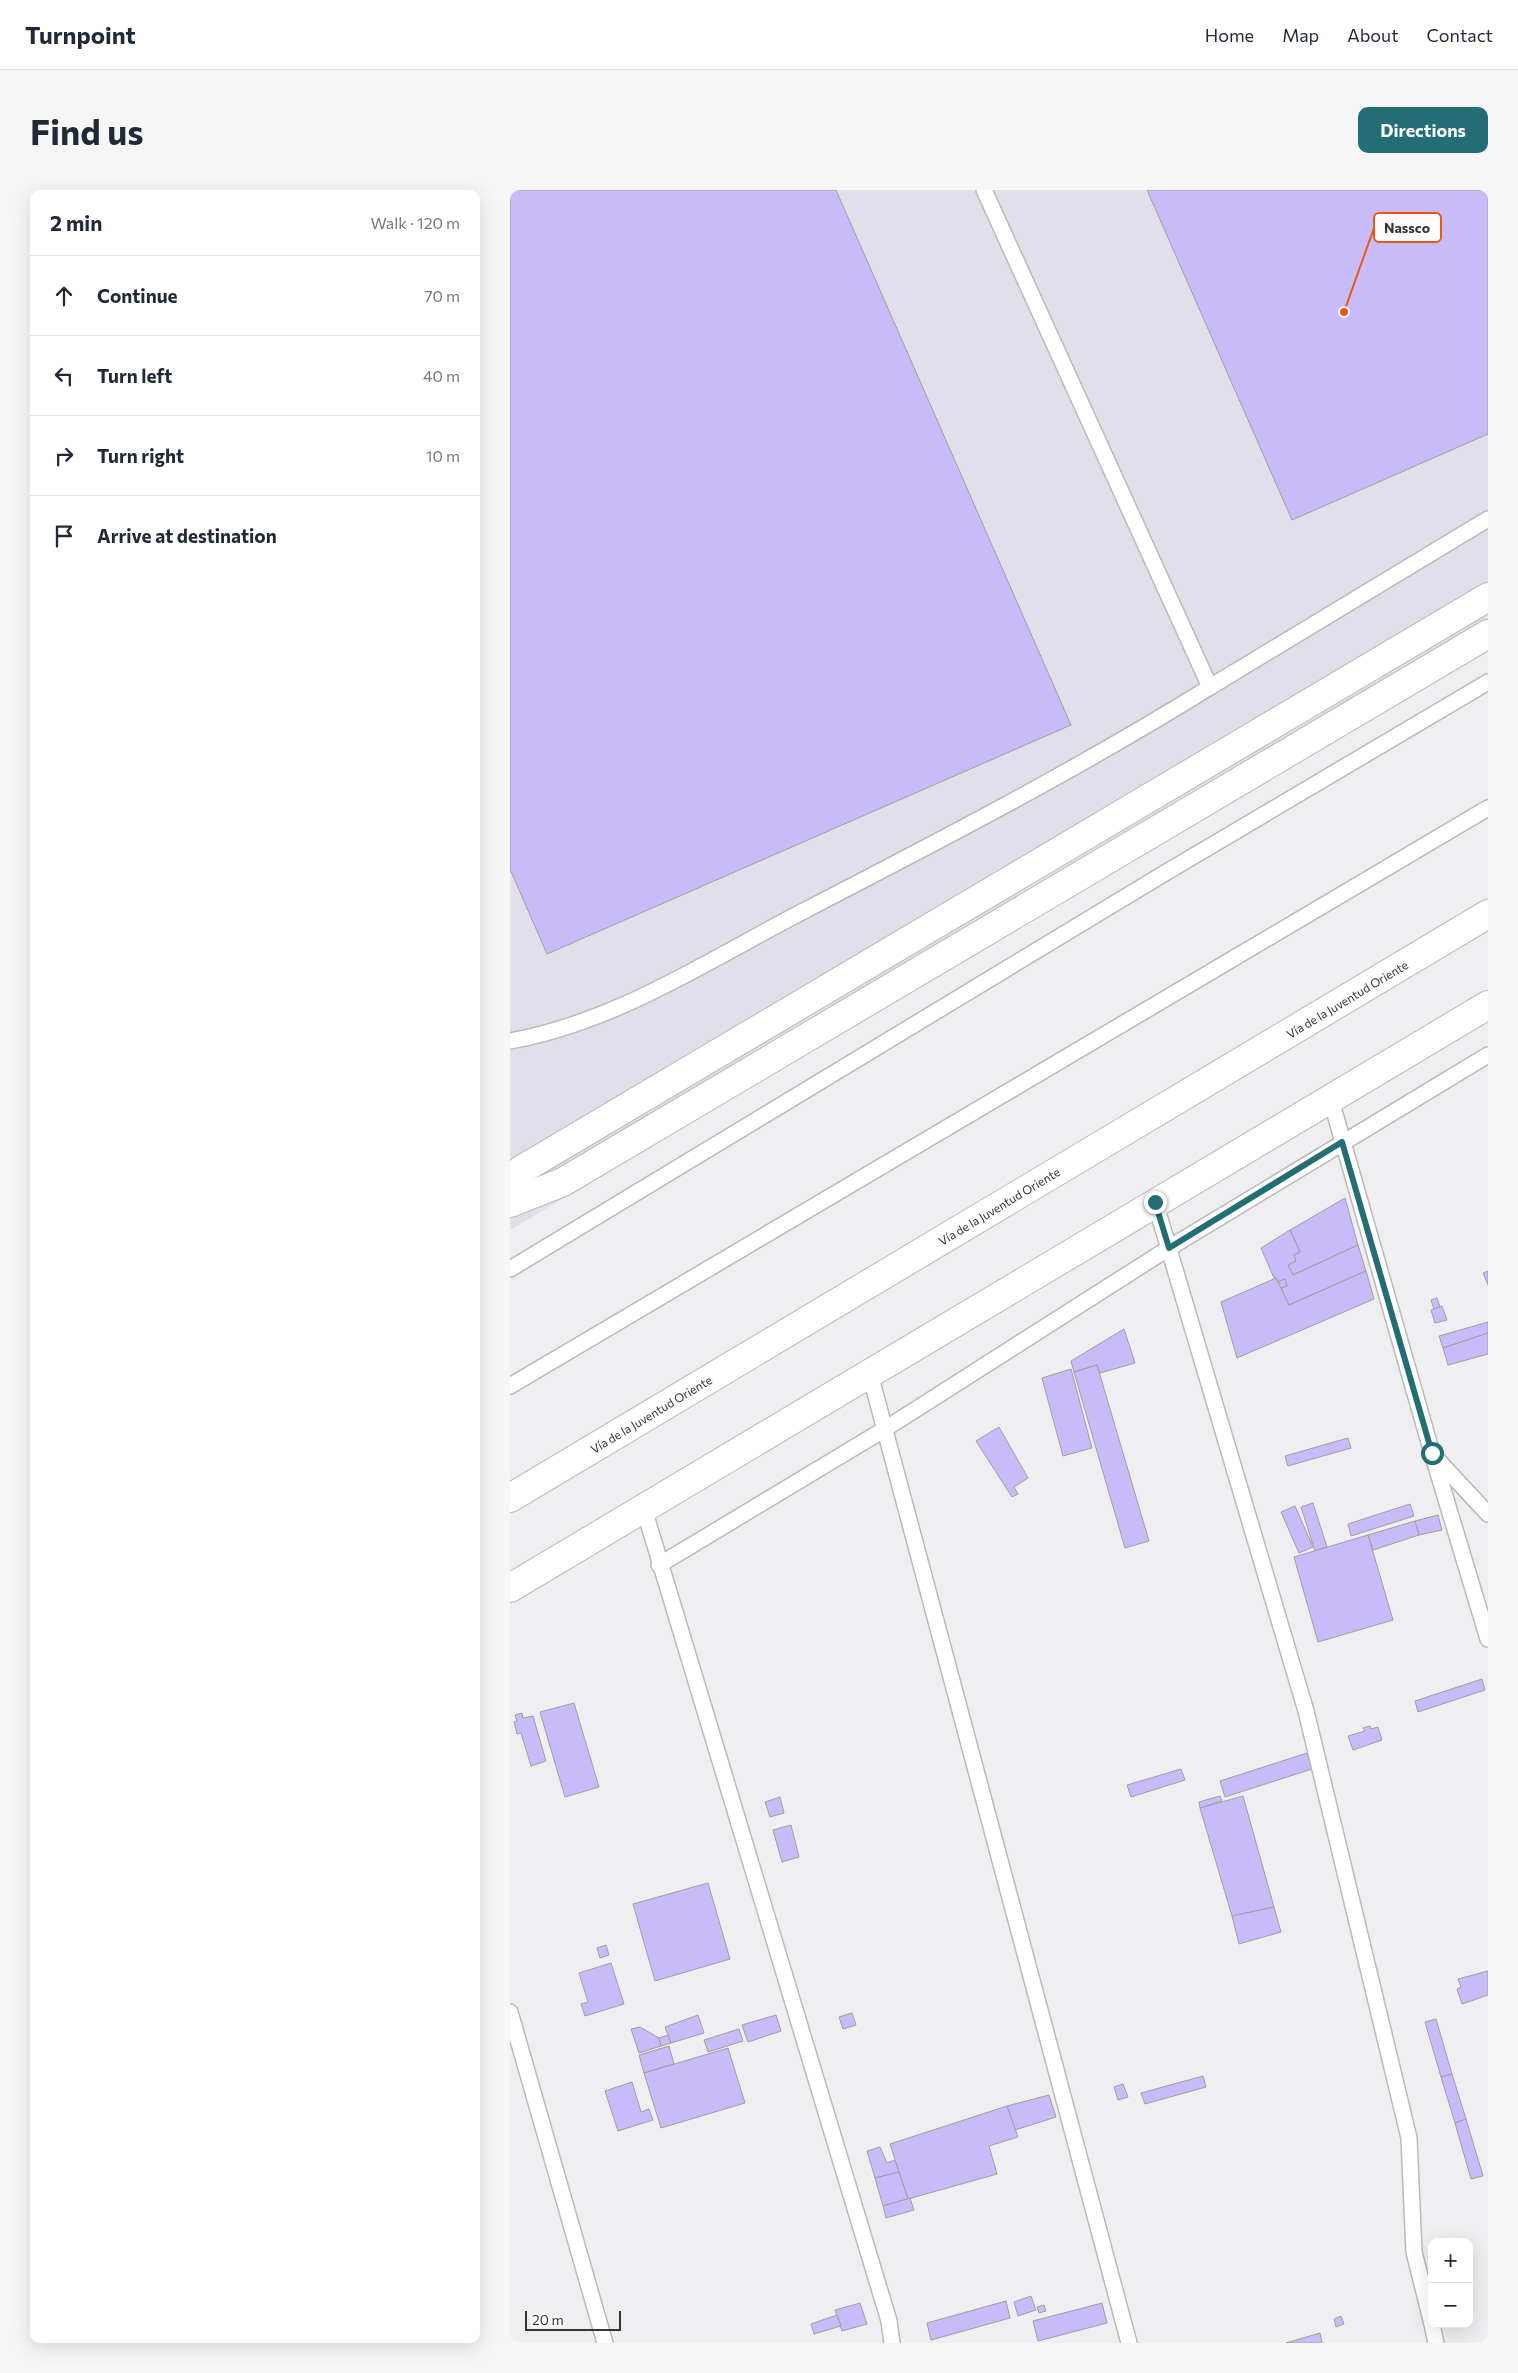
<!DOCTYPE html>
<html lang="en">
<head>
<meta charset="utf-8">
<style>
  body { margin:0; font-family:Commissioner,sans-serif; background:#f6f6f7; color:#1f2937 }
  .controls { position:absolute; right:15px; bottom:15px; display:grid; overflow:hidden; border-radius:10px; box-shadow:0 5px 20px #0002 }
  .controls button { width:45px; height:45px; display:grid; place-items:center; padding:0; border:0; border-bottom:1px solid #e0e1e3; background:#fff; color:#1f2937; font:25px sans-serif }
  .scale { position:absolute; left:15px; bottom:12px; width:96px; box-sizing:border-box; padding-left:5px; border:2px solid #353536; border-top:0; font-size:14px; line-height:18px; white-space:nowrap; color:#353536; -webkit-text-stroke:4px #fcfcfe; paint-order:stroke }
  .stop { position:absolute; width:15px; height:15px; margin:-11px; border:4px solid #236d75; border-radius:50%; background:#fff }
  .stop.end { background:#236d75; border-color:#fff; box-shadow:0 1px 5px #0008 }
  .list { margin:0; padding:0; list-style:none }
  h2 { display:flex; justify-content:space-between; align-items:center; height:65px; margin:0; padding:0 20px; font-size:21px }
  h2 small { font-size:16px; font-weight:400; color:#747a83 }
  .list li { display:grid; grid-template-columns:32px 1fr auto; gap:15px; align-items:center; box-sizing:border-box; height:80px; padding:0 20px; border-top:1px solid #e0e1e3 }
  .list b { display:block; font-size:19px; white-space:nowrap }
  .list em { font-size:16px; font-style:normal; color:#747a83 }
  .icon { flex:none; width:28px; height:28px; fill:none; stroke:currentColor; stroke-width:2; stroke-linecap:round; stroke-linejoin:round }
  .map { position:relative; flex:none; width:978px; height:2153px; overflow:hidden; border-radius:10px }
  header { display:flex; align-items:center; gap:30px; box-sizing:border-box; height:70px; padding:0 25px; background:#fff; border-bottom:1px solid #e0e1e3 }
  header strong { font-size:24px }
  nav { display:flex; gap:28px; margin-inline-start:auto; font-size:18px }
  .intro { display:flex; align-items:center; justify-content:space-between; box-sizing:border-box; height:120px; padding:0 30px }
  h1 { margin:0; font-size:35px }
  .button { padding:12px 22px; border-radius:10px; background:#236d75; color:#fff; font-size:18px; font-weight:700 }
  main { display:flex; gap:30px; padding:0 30px }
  aside { flex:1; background:#fff; border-radius:10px; box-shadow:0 5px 20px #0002 }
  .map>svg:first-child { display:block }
  .built { fill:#e1e0ea }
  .building { fill:#c9bbf9; stroke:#9f9ea0 }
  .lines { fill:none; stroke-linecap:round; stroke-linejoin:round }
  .service-casing { stroke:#bababc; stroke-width:18 }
  .secondary-casing { stroke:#bababc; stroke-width:30 }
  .trunk-casing { stroke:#bababc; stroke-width:30 }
  .service { stroke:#fff; stroke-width:15 }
  .secondary { stroke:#fff; stroke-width:28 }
  .trunk { stroke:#fff; stroke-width:28 }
  .route { stroke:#236d75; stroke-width:6 }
  .labels { text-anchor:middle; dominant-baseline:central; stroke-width:4.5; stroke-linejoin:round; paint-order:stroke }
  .street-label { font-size:12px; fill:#353536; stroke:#fcfcfe }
  .leader { fill:none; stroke:#e8590c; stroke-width:2 }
  .callout-dot { fill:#e8590c; stroke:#fcfcfe; stroke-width:2 }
  .callout { fill:#fcfcfe; stroke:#e8590c; stroke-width:2 }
  .callout-label { font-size:14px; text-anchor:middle; font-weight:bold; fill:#353536 }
</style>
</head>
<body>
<header>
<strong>Turnpoint</strong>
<nav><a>Home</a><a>Map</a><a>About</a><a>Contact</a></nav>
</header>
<div class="intro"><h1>Find us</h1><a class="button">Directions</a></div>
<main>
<aside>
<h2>2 min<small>Walk · 120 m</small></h2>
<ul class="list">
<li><svg class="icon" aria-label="ahead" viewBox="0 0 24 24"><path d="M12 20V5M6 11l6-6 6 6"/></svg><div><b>Continue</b></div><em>70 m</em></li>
<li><svg class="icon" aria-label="left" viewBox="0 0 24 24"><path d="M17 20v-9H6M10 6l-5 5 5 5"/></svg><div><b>Turn left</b></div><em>40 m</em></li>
<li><svg class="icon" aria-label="right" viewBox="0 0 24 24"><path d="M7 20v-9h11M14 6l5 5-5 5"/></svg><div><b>Turn right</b></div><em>10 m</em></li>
<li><svg class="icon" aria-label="arrive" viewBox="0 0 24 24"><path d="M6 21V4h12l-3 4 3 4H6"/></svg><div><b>Arrive at destination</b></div></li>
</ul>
</aside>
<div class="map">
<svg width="978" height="2153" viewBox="0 0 978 2153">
  <rect width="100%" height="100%" fill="#efeef1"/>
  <path class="built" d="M 0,0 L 978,0 L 978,461 L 0,1040 Z"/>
  <g class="building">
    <path d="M 0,0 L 326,0 L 561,535 L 37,764 L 0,679 Z"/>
    <path d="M 637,0 L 978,0 L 978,244 L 782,330 Z"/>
    <path d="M 835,1008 L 848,1055 L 783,1085 L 778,1075 L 786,1071 L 784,1065 L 790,1062 L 780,1040 Z"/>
    <path d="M 780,1040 L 790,1062 L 784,1065 L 786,1071 L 778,1075 L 783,1085 L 848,1055 L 856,1081 L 779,1115 L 771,1098 L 777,1096 L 775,1089 L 768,1092 L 766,1088 L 764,1088 L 751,1058 Z"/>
    <path d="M 856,1081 L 864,1109 L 727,1168 L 711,1112 L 766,1088 L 779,1115 Z"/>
    <path d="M 978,1081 L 978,1095 L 973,1083 Z"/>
    <path d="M 775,1089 L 777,1096 L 771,1098 L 768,1092 Z"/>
    <path d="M 927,1108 L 930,1117 L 924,1119 L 921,1110 Z"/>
    <path d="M 932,1116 L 937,1130 L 925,1133 L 921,1120 Z"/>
    <path d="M 978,1132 L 978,1143 L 933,1158 L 929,1146 Z"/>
    <path d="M 614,1139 L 625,1173 L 590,1183 L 587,1175 L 564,1182 L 561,1171 Z"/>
    <path d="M 978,1143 L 978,1164 L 938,1175 L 933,1158 Z"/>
    <path d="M 587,1175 L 639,1351 L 615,1358 L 564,1182 Z"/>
    <path d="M 561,1179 L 582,1258 L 553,1266 L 532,1188 Z"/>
    <path d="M 489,1237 L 518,1288 L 504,1297 L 508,1304 L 502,1307 L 466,1251 Z"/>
    <path d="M 838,1248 L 841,1258 L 778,1276 L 775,1266 Z"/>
    <path d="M 803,1313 L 817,1357 L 805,1361 L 791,1317 Z"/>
    <path d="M 900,1314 L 904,1326 L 841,1346 L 838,1334 Z"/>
    <path d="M 785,1316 L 803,1357 L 789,1363 L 771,1322 Z"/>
    <path d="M 928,1325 L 932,1340 L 909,1345 L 905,1331 Z"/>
    <path d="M 905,1331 L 909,1345 L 863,1360 L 858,1345 Z"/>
    <path d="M 858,1345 L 883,1430 L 808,1452 L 784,1367 Z"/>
    <path d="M 972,1489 L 975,1500 L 908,1522 L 905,1511 Z"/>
    <path d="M 64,1513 L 89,1597 L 55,1607 L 30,1522 Z"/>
    <path d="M 12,1523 L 13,1528 L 23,1526 L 36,1571 L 21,1576 L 11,1543 L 7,1544 L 4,1532 L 7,1531 L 5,1525 Z"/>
    <path d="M 860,1536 L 861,1539 L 868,1537 L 872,1550 L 843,1560 L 838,1546 L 855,1541 L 853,1538 Z"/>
    <path d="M 797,1563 L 802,1579 L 715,1607 L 710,1591 Z"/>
    <path d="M 671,1579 L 675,1590 L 621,1607 L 617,1595 Z"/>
    <path d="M 710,1606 L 712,1611 L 690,1618 L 689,1612 Z"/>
    <path d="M 733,1606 L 764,1717 L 722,1726 L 690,1618 Z"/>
    <path d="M 270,1607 L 274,1623 L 260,1627 L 255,1612 Z"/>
    <path d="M 281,1635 L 289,1667 L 272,1672 L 263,1640 Z"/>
    <path d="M 198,1693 L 220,1769 L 145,1791 L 123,1714 Z"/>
    <path d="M 764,1717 L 771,1742 L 729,1754 L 722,1726 Z"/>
    <path d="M 96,1755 L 99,1765 L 90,1768 L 87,1758 Z"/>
    <path d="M 101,1773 L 114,1814 L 75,1826 L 71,1814 L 78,1812 L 69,1783 Z"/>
    <path d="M 978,1781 L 978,1805 L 952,1814 L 947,1799 L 951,1797 L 948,1789 Z"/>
    <path d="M 342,1823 L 346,1835 L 333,1839 L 329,1827 Z"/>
    <path d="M 188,1825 L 194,1843 L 161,1853 L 155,1837 Z"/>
    <path d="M 266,1825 L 271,1841 L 238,1852 L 232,1835 Z"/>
    <path d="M 926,1829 L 942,1884 L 931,1887 L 915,1832 Z"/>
    <path d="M 130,1837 L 149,1848 L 151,1856 L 129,1863 L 121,1839 Z"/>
    <path d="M 229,1839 L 233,1851 L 198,1862 L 194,1850 Z"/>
    <path d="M 158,1845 L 161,1853 L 151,1856 L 149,1848 Z"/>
    <path d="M 159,1856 L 164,1874 L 134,1883 L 129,1865 Z"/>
    <path d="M 218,1858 L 235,1913 L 151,1938 L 134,1883 Z"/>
    <path d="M 942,1884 L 956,1929 L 945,1933 L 931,1887 Z"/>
    <path d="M 693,1886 L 696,1897 L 635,1914 L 631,1903 Z"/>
    <path d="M 122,1892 L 131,1922 L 139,1919 L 143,1930 L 108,1941 L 95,1901 Z"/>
    <path d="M 613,1894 L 618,1907 L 608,1910 L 604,1897 Z"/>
    <path d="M 539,1905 L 546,1927 L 505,1940 L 497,1916 Z"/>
    <path d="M 497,1916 L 508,1947 L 479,1956 L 487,1984 L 398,2009 L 380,1954 Z"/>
    <path d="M 956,1929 L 973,1986 L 961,1989 L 945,1933 Z"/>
    <path d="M 370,1957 L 377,1973 L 385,1970 L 389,1982 L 365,1988 L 357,1961 Z"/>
    <path d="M 389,1982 L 398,2009 L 373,2016 L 365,1988 Z"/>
    <path d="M 400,2008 L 404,2020 L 376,2028 L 373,2016 Z"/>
    <path d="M 521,2106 L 526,2120 L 508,2126 L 504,2112 Z"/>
    <path d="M 496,2111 L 500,2128 L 421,2150 L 417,2133 Z"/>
    <path d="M 350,2113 L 357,2134 L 332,2141 L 325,2120 Z"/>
    <path d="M 592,2113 L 597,2133 L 528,2151 L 523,2131 Z"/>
    <path d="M 534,2115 L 536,2121 L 529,2123 L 527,2117 Z"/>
    <path d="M 327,2125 L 331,2136 L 304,2144 L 301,2134 Z"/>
    <path d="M 831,2126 L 834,2134 L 826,2137 L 824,2129 Z"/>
    <path d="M 810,2143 L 812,2153 L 776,2153 Z"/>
  </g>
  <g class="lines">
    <g class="service-casing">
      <g id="service">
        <path d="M 700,497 L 978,329"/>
        <path d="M 0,851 C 102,833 193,774 284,726 C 425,653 565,581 700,497 L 474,0"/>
        <path d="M 821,910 L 922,1263 L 978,1449"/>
        <path d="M 645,1012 L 796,1521 L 899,1948 L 904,2062 L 922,2134"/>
        <path d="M 0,1079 L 655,683 L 978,492"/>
        <path d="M 360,1184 L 619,2153"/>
        <path d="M 0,1196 L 978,618"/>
        <path d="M 924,1266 L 978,1324"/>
        <path d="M 134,1319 L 379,2131 L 382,2153"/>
        <path d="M 149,1375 L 375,1239 L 659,1058 L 978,865"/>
        <path d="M 0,1822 L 95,2153"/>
        <path d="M 922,2134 L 926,2153"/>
      </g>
    </g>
    <g class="secondary-casing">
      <g id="secondary">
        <path d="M 0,990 L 11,980 L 978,407"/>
        <path d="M 0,1013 L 53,992 L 978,444"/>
      </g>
    </g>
    <g class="trunk-casing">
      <g id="trunk">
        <path d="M 0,1308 L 978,724"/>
        <path d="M 0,1398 L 978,815"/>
      </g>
    </g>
    <use href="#service" class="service"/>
    <use href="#secondary" class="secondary"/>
    <use href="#trunk" class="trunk"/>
  </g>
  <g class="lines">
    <path class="route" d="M 645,1012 L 659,1058 L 832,952 L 922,1263"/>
  </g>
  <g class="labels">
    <g class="street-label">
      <text transform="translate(837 809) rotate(-31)">Vía de la Juventud Oriente</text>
      <text transform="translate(489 1016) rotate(-31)">Vía de la Juventud Oriente</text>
      <text transform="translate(141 1224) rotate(-31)">Vía de la Juventud Oriente</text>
    </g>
  </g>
  <path class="leader" d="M834 122L864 38"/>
  <circle class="callout-dot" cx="834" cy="122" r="5"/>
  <rect class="callout" x="864" y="23" width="67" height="29" rx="5"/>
  <g class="callout-label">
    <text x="897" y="43">Nassco</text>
  </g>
</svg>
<div class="controls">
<button>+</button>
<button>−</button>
</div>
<div class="scale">20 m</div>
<div class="stop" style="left:922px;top:1263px"></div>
<div class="stop end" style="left:645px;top:1012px"></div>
</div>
</main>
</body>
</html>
